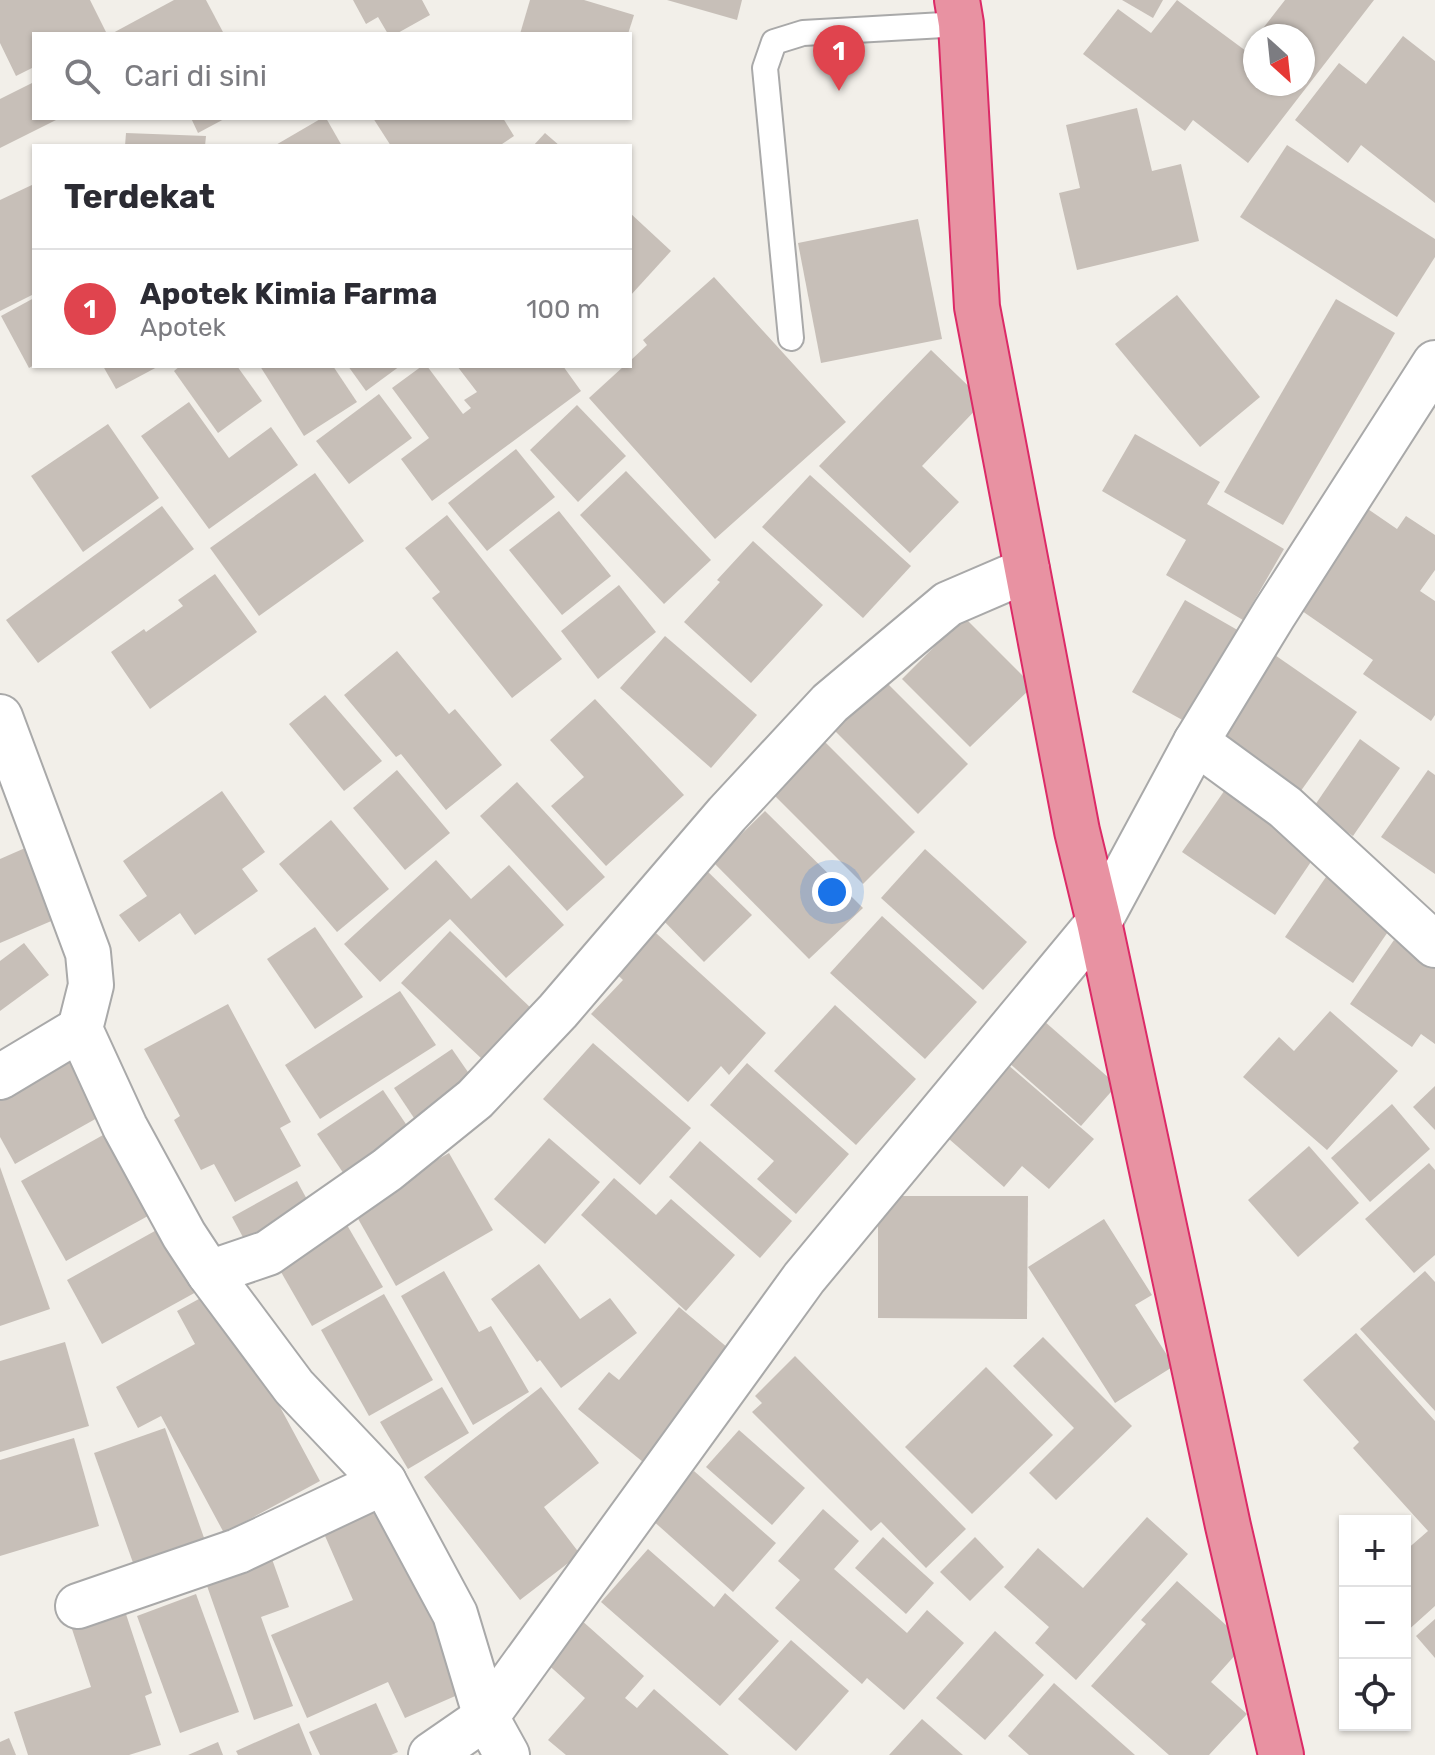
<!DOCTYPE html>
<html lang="id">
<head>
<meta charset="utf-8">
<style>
  body { margin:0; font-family:Rubik,sans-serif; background:#f7f7f7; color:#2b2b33 }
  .controls { position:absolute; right:24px; bottom:24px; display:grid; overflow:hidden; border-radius:0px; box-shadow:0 2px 6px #0004 }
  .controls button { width:72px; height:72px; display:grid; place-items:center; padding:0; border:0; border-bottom:2px solid #e1e1e2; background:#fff; color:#2b2b33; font:40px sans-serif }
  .compass { position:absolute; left:1243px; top:24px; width:72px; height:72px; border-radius:50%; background:#fff; box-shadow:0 2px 6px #0004; rotate:153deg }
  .you { position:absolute; left:832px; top:892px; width:28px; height:28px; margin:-20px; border:6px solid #fff; border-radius:50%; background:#1a73e8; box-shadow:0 0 0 12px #1a73e833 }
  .badge { display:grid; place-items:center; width:52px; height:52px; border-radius:50%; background:#d40000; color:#fff; font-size:26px; font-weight:700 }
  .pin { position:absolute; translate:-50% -66px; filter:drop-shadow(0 2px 4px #0008) }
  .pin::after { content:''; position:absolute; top:42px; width:28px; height:24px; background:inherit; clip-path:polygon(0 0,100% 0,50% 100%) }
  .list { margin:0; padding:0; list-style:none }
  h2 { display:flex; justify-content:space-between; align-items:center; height:104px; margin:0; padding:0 32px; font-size:34px }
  h2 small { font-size:26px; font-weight:400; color:#7c7c81 }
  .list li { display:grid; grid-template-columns:52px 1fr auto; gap:24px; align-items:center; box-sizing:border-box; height:120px; padding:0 32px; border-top:2px solid #e1e1e2 }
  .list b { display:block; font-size:30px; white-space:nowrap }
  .list p { margin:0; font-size:26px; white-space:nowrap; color:#7c7c81 }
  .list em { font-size:26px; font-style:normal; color:#7c7c81 }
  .icon { flex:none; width:44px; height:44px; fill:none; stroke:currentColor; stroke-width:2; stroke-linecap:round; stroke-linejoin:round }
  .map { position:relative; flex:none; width:1435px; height:1755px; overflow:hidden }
  .search { position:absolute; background:#fff; box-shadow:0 2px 6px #0004; left:32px; top:32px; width:600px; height:88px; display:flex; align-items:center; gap:20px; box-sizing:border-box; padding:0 28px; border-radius:0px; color:#7c7c81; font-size:30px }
  .panel { position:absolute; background:#fff; box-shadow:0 2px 6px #0004; left:32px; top:144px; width:600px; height:224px; border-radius:0px }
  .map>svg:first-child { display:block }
  .building { fill:#c7bfb8 }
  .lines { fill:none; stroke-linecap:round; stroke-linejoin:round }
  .lane-casing { stroke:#a9a9a9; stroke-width:28 }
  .street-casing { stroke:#a9a9a9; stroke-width:48 }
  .highway-casing { stroke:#dc2a67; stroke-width:48 }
  .lane { stroke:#fff; stroke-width:24 }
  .street { stroke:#fff; stroke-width:44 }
  .highway { stroke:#e892a2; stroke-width:44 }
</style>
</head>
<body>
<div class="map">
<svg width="1435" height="1755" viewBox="0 0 1435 1755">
  <rect width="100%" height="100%" fill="#f2efe9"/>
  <g class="building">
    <path d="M 0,0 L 90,0 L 106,32 L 101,34 L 34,34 L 34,67 L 16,76 L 0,43 Z"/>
    <path d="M 174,0 L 206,0 L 224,34 L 111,34 Z"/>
    <path d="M 353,0 L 422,0 L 430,15 L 396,34 L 388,34 L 378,17 L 366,24 Z"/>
    <path d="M 530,0 L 584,0 L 634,15 L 628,34 L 520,34 Z"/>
    <path d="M 667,0 L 742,0 L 737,20 Z"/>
    <path d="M 1122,0 L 1163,0 L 1153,18 Z"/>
    <path d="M 1177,0 L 1246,51 L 1255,38 L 1255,84 L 1303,84 L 1303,36 L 1257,36 L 1285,0 L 1374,0 L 1248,163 L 1193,120 L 1185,131 L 1083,54 L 1118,9 L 1151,33 Z"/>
    <path d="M 1403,36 L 1435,61 L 1435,203 L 1361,145 L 1348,163 L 1295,120 L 1339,63 L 1366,84 Z"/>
    <path d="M 34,82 L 34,118 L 60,118 L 0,148 L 0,99 Z"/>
    <path d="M 1137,108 L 1152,171 L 1181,164 L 1199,241 L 1077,270 L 1059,193 L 1080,188 L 1066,125 Z"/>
    <path d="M 191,118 L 226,118 L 198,133 Z"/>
    <path d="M 322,118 L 326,118 L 342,146 L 274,146 Z"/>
    <path d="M 373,118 L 503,118 L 514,136 L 499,146 L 391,146 Z"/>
    <path d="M 126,133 L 206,136 L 205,146 L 125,146 Z"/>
    <path d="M 545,133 L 560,146 L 533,146 Z"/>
    <path d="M 1287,145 L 1435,239 L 1435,257 L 1397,317 L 1240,217 Z"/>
    <path d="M 34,184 L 34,294 L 0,311 L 0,200 Z"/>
    <path d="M 630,213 L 671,251 L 630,296 Z"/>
    <path d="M 918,219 L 942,339 L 821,363 L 798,243 Z"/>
    <path d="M 714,277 L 846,422 L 715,539 L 589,398 L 624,366 L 630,366 L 630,361 L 647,345 L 643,340 Z"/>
    <path d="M 1177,295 L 1260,397 L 1200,447 L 1115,344 Z"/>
    <path d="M 34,298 L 34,365 L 29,368 L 1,316 Z"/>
    <path d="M 1336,299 L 1395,333 L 1283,525 L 1224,492 Z"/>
    <path d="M 931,350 L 984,401 L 922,466 L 959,502 L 910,553 L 819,466 Z"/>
    <path d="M 103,366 L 159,366 L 116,389 Z"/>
    <path d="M 180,366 L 237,366 L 262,401 L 218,433 L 174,371 Z"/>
    <path d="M 260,366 L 333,366 L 357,402 L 304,436 Z"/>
    <path d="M 348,366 L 400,366 L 366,391 Z"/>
    <path d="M 422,366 L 427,366 L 463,414 L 471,408 L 464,400 L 477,392 L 457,366 L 563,366 L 581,391 L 432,501 L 401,459 L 429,438 L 392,388 Z"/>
    <path d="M 379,394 L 412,438 L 349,484 L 316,441 Z"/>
    <path d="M 189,402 L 229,458 L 271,427 L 298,465 L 209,529 L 141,436 Z"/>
    <path d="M 577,405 L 626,456 L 578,502 L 530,450 Z"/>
    <path d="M 108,424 L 159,498 L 83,552 L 31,476 Z"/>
    <path d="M 1135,434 L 1220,482 L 1207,504 L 1284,549 L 1243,620 L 1166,575 L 1186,540 L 1102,491 Z"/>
    <path d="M 516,449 L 555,497 L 487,551 L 448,503 Z"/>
    <path d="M 626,471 L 711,560 L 664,604 L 580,515 Z"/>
    <path d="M 315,473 L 364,541 L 259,616 L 210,548 Z"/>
    <path d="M 810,475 L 911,566 L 863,618 L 762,527 Z"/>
    <path d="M 1362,505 L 1397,529 L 1406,516 L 1435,535 L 1435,570 L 1420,591 L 1435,601 L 1435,715 L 1431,721 L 1363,674 L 1373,660 L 1292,604 Z"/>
    <path d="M 162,506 L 194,549 L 38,663 L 6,620 Z"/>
    <path d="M 559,511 L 611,576 L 562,615 L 509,550 Z"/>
    <path d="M 447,515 L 562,659 L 512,698 L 432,598 L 440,592 L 405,548 Z"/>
    <path d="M 753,541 L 823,605 L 751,683 L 684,622 L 720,582 L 717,580 Z"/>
    <path d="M 215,574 L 257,632 L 150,709 L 111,652 L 144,629 L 146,632 L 183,606 L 178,600 Z"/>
    <path d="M 619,585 L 656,632 L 598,679 L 561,631 Z"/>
    <path d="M 1185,600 L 1248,636 L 1195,727 L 1132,692 Z"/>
    <path d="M 964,617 L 1033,686 L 970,747 L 902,679 Z"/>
    <path d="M 665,636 L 757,715 L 711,768 L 620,688 Z"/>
    <path d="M 397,651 L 449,714 L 455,709 L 502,765 L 446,810 L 401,754 L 396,757 L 344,695 Z"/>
    <path d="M 1272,653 L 1357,712 L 1298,795 L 1214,737 Z"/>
    <path d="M 878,674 L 968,764 L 918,814 L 828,724 Z"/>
    <path d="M 325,695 L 382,761 L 344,791 L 289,724 Z"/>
    <path d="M 595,699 L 684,795 L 606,866 L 551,806 L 584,777 L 550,740 Z"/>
    <path d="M 818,735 L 915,832 L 863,884 L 766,787 Z"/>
    <path d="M 1360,739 L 1400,768 L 1353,836 L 1313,808 Z"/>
    <path d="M 397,770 L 450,833 L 405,870 L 353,808 Z"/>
    <path d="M 1428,770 L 1435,775 L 1435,874 L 1381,837 Z"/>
    <path d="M 517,782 L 605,877 L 567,911 L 480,816 Z"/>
    <path d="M 1229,784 L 1321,847 L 1275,915 L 1182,852 Z"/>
    <path d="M 222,791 L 265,852 L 242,869 L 258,891 L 195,935 L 180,913 L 139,942 L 119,915 L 147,896 L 123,861 Z"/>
    <path d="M 765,811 L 863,908 L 809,959 L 713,862 Z"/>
    <path d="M 331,820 L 389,889 L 337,932 L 279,864 Z"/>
    <path d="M 32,845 L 63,916 L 0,943 L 0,859 Z"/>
    <path d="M 925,849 L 1027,942 L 983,990 L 881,898 Z"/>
    <path d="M 436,860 L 471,899 L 509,865 L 564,925 L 506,978 L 450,919 L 380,982 L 344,944 Z"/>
    <path d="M 702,866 L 752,915 L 704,962 L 655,912 Z"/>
    <path d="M 1330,871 L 1398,917 L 1353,983 L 1285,937 Z"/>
    <path d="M 882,916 L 977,1002 L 925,1059 L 830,973 Z"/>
    <path d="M 646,924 L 766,1033 L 729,1075 L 721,1066 L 688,1102 L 591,1014 L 623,980 L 608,966 Z"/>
    <path d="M 315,927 L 363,997 L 315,1029 L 267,959 Z"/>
    <path d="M 450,931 L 532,1009 L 483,1060 L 401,983 Z"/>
    <path d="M 1394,940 L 1435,969 L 1435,1044 L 1421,1034 L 1412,1047 L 1350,1004 Z"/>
    <path d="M 24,943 L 49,975 L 0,1011 L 0,961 Z"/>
    <path d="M 400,991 L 436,1045 L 320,1119 L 285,1065 Z"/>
    <path d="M 228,1004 L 291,1122 L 280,1128 L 301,1166 L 235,1202 L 214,1164 L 201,1170 L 174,1120 L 180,1116 L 144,1049 Z"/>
    <path d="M 835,1005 L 916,1079 L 856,1145 L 774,1071 Z"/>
    <path d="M 1330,1011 L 1398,1071 L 1327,1150 L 1243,1077 L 1279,1037 L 1294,1051 Z"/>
    <path d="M 1036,1014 L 1117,1085 L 1081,1126 L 1000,1055 Z"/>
    <path d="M 78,1042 L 115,1108 L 15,1164 L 0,1137 L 0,1085 Z"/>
    <path d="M 593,1043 L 691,1128 L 640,1185 L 543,1099 Z"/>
    <path d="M 452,1049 L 479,1088 L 420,1127 L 394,1088 Z"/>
    <path d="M 747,1063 L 849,1154 L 796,1214 L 757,1179 L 774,1161 L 710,1105 Z"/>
    <path d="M 1007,1064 L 1094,1139 L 1049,1189 L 1022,1166 L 1004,1187 L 949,1139 L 967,1118 L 963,1115 Z"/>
    <path d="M 1435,1086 L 1435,1130 L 1413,1107 Z"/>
    <path d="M 383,1090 L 416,1139 L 350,1183 L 317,1134 Z"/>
    <path d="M 1392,1104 L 1430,1149 L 1370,1202 L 1331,1158 Z"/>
    <path d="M 112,1130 L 157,1211 L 66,1261 L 21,1181 Z"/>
    <path d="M 549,1138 L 600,1182 L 545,1244 L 494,1199 Z"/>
    <path d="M 700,1141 L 792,1221 L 760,1258 L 669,1177 Z"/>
    <path d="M 1309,1146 L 1359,1203 L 1298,1257 L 1248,1200 Z"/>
    <path d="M 449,1153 L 493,1230 L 396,1286 L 352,1208 Z"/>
    <path d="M 1429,1163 L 1435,1170 L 1435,1255 L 1414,1273 L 1365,1219 Z"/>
    <path d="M 0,1167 L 50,1309 L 0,1326 Z"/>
    <path d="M 614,1178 L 656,1215 L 671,1199 L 735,1255 L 686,1311 L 581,1215 Z"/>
    <path d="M 297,1181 L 316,1216 L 251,1252 L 232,1217 Z"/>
    <path d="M 878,1196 L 1028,1196 L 1027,1319 L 878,1318 Z"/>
    <path d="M 1104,1219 L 1152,1295 L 1135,1305 L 1174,1366 L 1115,1403 L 1028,1267 Z"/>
    <path d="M 347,1225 L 383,1287 L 312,1326 L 277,1265 Z"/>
    <path d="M 162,1227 L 198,1291 L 102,1344 L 67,1280 Z"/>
    <path d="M 539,1264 L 580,1319 L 610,1298 L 637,1333 L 561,1388 L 540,1360 L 537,1362 L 491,1299 Z"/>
    <path d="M 444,1271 L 479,1332 L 491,1326 L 529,1392 L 473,1425 L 401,1296 Z"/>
    <path d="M 1425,1271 L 1435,1282 L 1435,1411 L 1360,1329 Z"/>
    <path d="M 217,1289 L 244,1359 L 252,1355 L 320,1481 L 224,1533 L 161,1416 L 138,1428 L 116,1387 L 195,1344 L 177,1311 Z"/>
    <path d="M 384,1294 L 433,1380 L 369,1416 L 321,1330 Z"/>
    <path d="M 679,1307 L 734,1353 L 643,1462 L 578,1409 L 609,1372 L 619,1380 Z"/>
    <path d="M 1356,1333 L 1435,1421 L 1435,1606 L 1405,1633 L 1405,1551 L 1428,1531 L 1353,1448 L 1359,1442 L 1303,1380 Z"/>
    <path d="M 1043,1337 L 1132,1426 L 1056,1500 L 1029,1473 L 1074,1428 L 1013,1366 Z"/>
    <path d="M 65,1342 L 89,1426 L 0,1452 L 0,1361 Z"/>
    <path d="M 795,1356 L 966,1529 L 926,1568 L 881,1522 L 871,1531 L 752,1412 L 762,1403 L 755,1396 Z"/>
    <path d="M 986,1367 L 1053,1435 L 972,1514 L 905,1447 Z"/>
    <path d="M 442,1387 L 469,1433 L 408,1469 L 380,1422 Z"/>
    <path d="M 541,1387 L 599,1463 L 544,1507 L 580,1554 L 520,1600 L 424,1477 Z"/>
    <path d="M 165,1428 L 208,1549 L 137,1574 L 94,1453 Z"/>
    <path d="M 739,1430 L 805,1488 L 772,1525 L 706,1467 Z"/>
    <path d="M 74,1438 L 99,1526 L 0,1556 L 0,1460 Z"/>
    <path d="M 694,1471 L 776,1543 L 733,1592 L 651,1519 Z"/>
    <path d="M 386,1502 L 469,1690 L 405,1718 L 388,1682 L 307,1718 L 271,1635 L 353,1600 L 322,1529 Z"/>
    <path d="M 823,1509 L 859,1541 L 834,1569 L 907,1633 L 927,1610 L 964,1643 L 904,1710 L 867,1678 L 862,1684 L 775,1608 L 800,1580 L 778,1561 Z"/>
    <path d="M 1147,1517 L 1188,1554 L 1076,1680 L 1035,1643 L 1049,1627 L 1004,1587 L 1038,1548 L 1083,1588 Z"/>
    <path d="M 883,1537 L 934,1583 L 906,1614 L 855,1568 Z"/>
    <path d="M 975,1537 L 1004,1567 L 970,1601 L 940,1572 Z"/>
    <path d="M 648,1549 L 714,1607 L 725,1593 L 779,1641 L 720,1706 L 601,1602 Z"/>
    <path d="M 272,1559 L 289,1607 L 261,1617 L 293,1706 L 254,1720 L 206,1583 Z"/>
    <path d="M 1177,1581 L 1246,1643 L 1211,1682 L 1247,1714 L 1209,1755 L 1169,1755 L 1091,1686 L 1146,1624 L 1141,1620 Z"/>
    <path d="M 196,1594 L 239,1712 L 180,1733 L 137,1616 Z"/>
    <path d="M 124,1608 L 152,1693 L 145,1696 L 161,1745 L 129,1755 L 28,1755 L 14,1712 L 91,1687 L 71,1626 Z"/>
    <path d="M 580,1619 L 644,1676 L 625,1698 L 637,1708 L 654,1689 L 729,1755 L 566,1755 L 548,1740 L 585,1698 L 543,1660 Z"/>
    <path d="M 1435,1619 L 1435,1658 L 1416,1636 Z"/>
    <path d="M 995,1631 L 1044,1675 L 985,1740 L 936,1698 Z"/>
    <path d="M 791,1640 L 849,1691 L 796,1751 L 738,1699 Z"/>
    <path d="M 1054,1683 L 1135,1755 L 1029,1755 L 1008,1736 Z"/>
    <path d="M 376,1703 L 398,1752 L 391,1755 L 320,1755 L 309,1732 Z"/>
    <path d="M 922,1719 L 963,1755 L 889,1755 Z"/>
    <path d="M 299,1723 L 312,1755 L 238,1755 L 236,1751 Z"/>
    <path d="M 9,1738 L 16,1755 L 0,1755 L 0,1742 Z"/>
    <path d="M 218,1742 L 223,1755 L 188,1755 Z"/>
  </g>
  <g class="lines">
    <g class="lane-casing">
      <path id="lane" d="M 791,338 L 765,68 L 774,42 L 803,33 L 961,24"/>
    </g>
    <g class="street-casing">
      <g id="street">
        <path d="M 0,717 L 88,953 L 91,985 L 80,1029 L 125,1127 L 184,1235 L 209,1273 L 294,1387 L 384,1482 L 455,1614 L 486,1717 L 507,1755"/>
        <path d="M 1196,742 L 1285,807 L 1435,945"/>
        <path d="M 0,1077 L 80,1029"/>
        <path d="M 209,1273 L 268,1253 L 387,1170 L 475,1099 L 558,1011 L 727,814 L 830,703 L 948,604 L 1027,570"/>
        <path d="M 78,1606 L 238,1551 L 384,1482"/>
        <path d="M 431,1755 L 486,1717 L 804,1278 L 1099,922 L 1196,742 L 1274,614 L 1435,363"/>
      </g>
    </g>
    <g class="highway-casing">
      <path id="highway" d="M 957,0 L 961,24 L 977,307 L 1077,831 L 1099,922 L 1228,1526 L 1281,1755"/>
    </g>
    <use href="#lane" class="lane"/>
    <use href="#street" class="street"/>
    <use href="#highway" class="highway"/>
  </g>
</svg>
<div class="controls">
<button>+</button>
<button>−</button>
<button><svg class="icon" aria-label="locate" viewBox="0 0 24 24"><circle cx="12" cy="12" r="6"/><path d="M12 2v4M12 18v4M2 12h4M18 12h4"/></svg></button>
</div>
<svg class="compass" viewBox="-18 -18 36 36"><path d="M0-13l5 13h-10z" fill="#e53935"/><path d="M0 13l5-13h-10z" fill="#7c7c81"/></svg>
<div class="you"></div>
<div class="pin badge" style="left:839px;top:91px;background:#e0444e">1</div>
<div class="search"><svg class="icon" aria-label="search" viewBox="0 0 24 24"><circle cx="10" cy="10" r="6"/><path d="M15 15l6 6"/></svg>Cari di sini</div>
<section class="panel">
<h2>Terdekat<small></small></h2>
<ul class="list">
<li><span class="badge" style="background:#e0444e">1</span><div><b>Apotek Kimia Farma</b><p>Apotek</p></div><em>100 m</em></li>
</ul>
</section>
</div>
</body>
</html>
